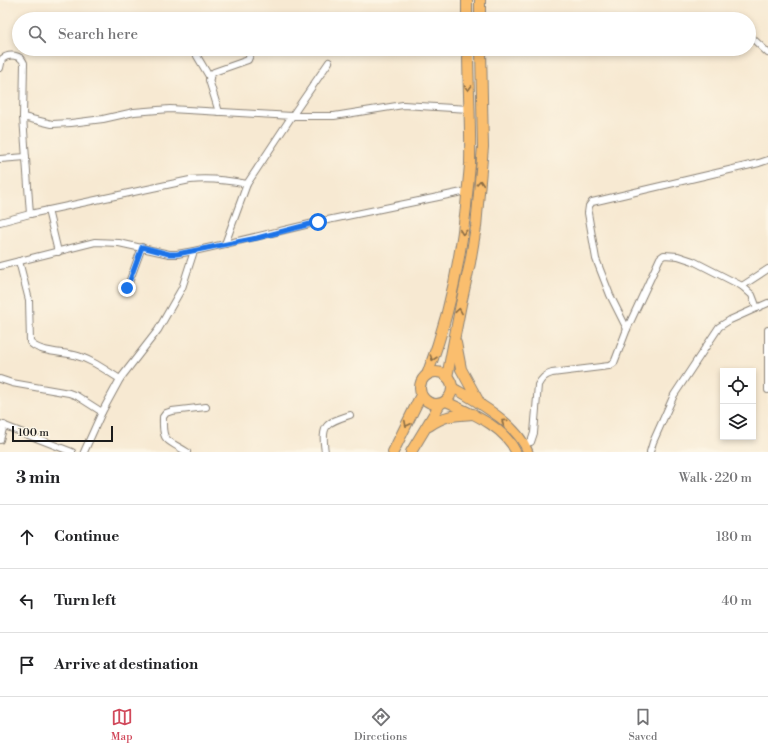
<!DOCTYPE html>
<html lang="en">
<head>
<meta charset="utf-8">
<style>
  body { margin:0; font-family:"Libre Bodoni",serif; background:#f6f6f6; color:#202124 }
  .controls { position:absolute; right:12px; bottom:12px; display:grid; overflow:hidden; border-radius:0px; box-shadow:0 2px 6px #0003 }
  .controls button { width:36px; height:36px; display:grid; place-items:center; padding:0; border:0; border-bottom:1px solid #e0e0e0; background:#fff; color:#202124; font:20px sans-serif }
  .scale { position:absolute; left:12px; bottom:10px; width:101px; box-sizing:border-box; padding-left:4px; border:2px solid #1c1c1c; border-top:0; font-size:11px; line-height:14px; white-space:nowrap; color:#1c1c1c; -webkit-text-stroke:3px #fcf5e5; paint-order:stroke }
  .stop { position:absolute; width:12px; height:12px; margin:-9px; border:3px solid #1a73e8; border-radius:50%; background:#fff }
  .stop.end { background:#1a73e8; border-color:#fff; box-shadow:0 1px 4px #0008 }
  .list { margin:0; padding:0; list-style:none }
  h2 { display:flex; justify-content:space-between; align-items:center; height:52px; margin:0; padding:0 16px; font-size:17px }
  h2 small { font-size:13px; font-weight:400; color:#757577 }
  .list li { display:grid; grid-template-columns:26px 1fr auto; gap:12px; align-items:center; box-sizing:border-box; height:64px; padding:0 16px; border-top:1px solid #e0e0e0 }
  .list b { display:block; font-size:15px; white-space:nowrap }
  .list em { font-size:13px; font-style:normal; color:#757577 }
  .icon { flex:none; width:22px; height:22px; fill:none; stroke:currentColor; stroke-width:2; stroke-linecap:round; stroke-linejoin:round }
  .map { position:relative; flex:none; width:768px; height:452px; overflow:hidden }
  .search { position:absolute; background:#fff; box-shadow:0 2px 6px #0003; left:12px; right:12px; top:12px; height:44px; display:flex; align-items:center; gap:10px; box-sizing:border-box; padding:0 14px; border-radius:22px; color:#757577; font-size:15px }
  .sheet { height:244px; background:#fff }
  nav { display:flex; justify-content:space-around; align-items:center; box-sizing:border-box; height:56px; border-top:1px solid #e0e0e0; background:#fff; font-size:11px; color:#757577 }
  nav a { display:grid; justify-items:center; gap:2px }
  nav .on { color:#d1495b }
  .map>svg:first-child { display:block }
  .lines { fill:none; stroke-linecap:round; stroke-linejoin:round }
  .minor-casing { stroke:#8a8277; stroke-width:8 }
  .primary-casing { stroke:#8a8277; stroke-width:11 }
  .trunk-casing { stroke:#8a8277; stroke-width:12 }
  .minor { stroke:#fff; stroke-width:6 }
  .primary { stroke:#fabe6e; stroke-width:9 }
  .trunk { stroke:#fabe6e; stroke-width:10 }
  .oneway { stroke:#8b6d45 }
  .route { stroke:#1a73e8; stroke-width:5 }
</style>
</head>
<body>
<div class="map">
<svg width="768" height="452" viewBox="0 0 768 452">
  <rect width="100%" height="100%" fill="#fcf5e5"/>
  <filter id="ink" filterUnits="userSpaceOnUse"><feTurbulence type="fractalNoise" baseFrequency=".025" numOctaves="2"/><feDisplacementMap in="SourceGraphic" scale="8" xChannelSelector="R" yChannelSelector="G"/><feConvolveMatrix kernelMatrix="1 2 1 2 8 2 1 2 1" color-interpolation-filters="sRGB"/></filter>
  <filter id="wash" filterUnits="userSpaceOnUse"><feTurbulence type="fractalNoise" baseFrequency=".012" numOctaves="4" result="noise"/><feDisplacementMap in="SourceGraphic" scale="16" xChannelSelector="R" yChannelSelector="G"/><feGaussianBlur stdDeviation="0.9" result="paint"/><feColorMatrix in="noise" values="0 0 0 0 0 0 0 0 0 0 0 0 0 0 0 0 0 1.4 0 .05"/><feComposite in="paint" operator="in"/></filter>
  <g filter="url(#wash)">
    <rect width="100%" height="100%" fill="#f7e9d2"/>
  </g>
  <g filter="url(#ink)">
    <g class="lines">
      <g class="minor-casing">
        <g id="minor">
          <path d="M 749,35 L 768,53"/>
          <path d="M 197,56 L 210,78"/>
          <path d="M 0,68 L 2,59 C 9,53 21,55 24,63 L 23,117 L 30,214"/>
          <path d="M 219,112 L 209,80 L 210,76 L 214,72 L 248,60 L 250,55 L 250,49"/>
          <path d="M 23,117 L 52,124 L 71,123 L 103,119 L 134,112 L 170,109 L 292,116 L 329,62"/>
          <path d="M 0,159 L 26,157"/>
          <path d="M 48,210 L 58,252"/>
          <path d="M 0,222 L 30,214 L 190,180 C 210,178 227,180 247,184"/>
          <path d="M 225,244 L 318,222 L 467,191"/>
          <path d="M 19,261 L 29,300 L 30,342 C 37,352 62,352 74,355 C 91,359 105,370 120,379"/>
          <path d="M 0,266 L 95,242 L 119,243 L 169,254 L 177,254 L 194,251"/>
          <path d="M 742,286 L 768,269"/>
          <path d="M 127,288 L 142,247"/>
          <path d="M 627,329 L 610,295 L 596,259 L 588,213 L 589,206 L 592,202 L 601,200 L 759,163 L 768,160"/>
          <path d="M 768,330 L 768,390"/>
          <path d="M 0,379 L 12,383 L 69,393 L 77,396 L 102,412"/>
          <path d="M 0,424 L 72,452"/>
          <path d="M 0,440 L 4,425"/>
          <path d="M 525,444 L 531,442 L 534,433 L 538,385 C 542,378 545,375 552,373 L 609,366 L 614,363 L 627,329 L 660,258 L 664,255 L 678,256 L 693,261 L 742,286 L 752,295 L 757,308"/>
          <path d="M 84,452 L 102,412 L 120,379 L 158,330 L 182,288 L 194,251 L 225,244 L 247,184 L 292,116 L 334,116 L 403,105 L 469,109"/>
          <path d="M 187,452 C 167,439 162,444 163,417 L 166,413 L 172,411 L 206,407"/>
          <path d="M 325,452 C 321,425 325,423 350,415"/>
          <path d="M 650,452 L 653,442 L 674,395 L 719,327 L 730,320 L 768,303"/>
        </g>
      </g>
      <g class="primary-casing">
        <g id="primary">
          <path d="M 452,387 C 477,402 517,423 528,452"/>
          <path d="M 445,401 C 470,413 503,425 516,452"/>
        </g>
      </g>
      <g class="trunk-casing">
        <g id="trunk">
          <path d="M 467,0 L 467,19"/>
          <path d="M 480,0 L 480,19"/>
          <path d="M 456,343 L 461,369 L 480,404"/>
          <circle cx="436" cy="388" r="16"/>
          <path d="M 427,375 C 448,320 460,264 466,207 C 467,193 469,178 470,164 C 471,126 468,87 468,49"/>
          <path d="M 447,377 L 461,304 L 470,263 L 476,227 L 483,147 L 481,49"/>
          <path d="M 429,426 C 445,415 455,415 473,414"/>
          <path d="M 393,452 L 421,395"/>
          <path d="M 411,452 L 440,404"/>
        </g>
      </g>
      <use href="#minor" class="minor"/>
      <use href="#primary" class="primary"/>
      <use href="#trunk" class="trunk"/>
    </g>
    <defs><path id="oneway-chevron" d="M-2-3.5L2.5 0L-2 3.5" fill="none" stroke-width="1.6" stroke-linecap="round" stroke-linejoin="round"/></defs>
    <g class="oneway">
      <use href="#oneway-chevron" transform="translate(468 88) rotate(89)"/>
      <use href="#oneway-chevron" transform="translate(480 183) rotate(-85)"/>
      <use href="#oneway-chevron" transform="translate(463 232) rotate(96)"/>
      <use href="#oneway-chevron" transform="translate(459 311) rotate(-81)"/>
      <use href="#oneway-chevron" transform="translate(433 358) rotate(109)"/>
      <use href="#oneway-chevron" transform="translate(504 422) rotate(-143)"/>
      <use href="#oneway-chevron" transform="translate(407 424) rotate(117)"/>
    </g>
  </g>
  <g class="lines" filter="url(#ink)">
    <path class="route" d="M 127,288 L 142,247 L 169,254 L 177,254 L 257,238 L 318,222"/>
  </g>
</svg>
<div class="controls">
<button><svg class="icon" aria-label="locate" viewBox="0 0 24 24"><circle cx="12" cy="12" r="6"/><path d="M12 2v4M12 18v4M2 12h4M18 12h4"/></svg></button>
<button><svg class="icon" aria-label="layers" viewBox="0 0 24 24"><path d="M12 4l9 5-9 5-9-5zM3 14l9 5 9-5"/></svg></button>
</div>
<div class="scale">100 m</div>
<div class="stop" style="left:318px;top:222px"></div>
<div class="stop end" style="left:127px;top:288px"></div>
<div class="search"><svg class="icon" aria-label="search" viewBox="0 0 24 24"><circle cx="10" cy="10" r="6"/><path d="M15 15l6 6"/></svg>Search here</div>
</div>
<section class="sheet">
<h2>3 min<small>Walk · 220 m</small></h2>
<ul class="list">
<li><svg class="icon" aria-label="ahead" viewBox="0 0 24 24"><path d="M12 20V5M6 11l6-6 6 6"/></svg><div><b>Continue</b></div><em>180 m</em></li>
<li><svg class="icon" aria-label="left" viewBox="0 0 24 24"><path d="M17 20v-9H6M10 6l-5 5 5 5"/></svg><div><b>Turn left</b></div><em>40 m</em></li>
<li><svg class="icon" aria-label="arrive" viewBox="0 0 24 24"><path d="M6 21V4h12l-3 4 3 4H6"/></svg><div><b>Arrive at destination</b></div></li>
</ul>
</section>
<nav>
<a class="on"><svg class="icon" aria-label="map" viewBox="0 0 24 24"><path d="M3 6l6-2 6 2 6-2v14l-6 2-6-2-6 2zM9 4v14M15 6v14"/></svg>Map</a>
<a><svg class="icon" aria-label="directions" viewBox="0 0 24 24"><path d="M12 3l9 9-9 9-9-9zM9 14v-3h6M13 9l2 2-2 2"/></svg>Directions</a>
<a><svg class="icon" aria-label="saved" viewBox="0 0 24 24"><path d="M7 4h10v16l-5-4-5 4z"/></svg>Saved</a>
</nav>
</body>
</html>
